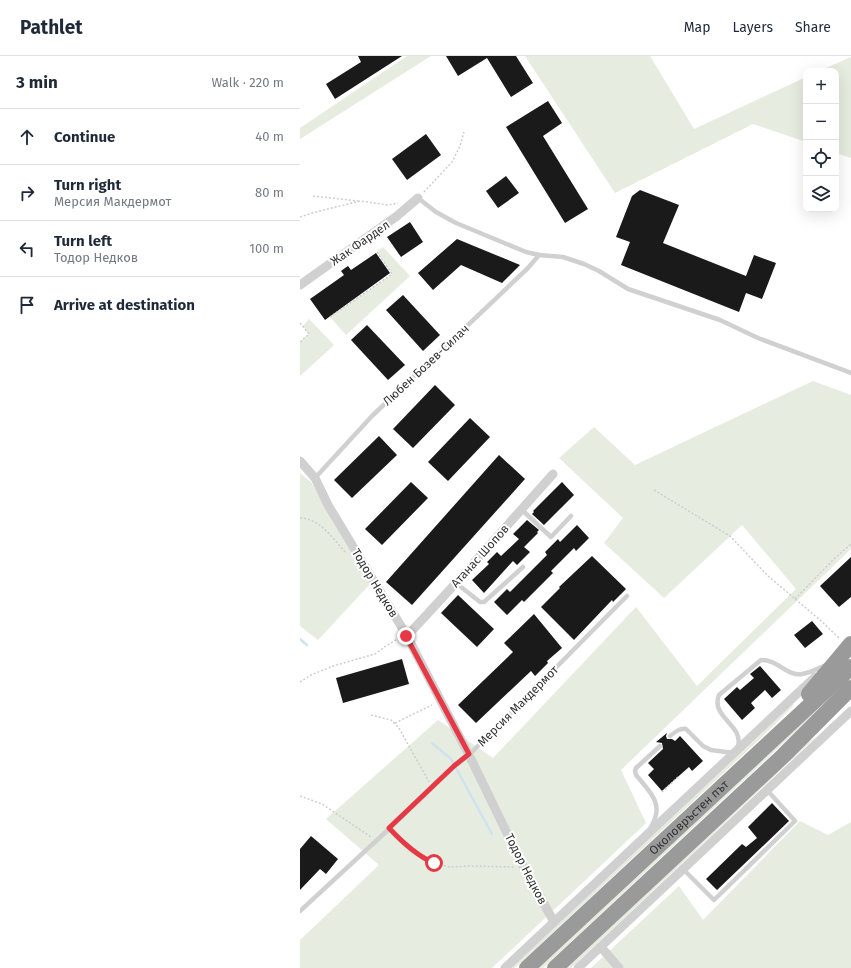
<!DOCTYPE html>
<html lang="en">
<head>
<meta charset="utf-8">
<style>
  body { margin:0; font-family:"Fira Sans",sans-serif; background:#f2f2f3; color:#1f2937 }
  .controls { position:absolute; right:12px; top:12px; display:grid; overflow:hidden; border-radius:8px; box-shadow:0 4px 16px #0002 }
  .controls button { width:36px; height:36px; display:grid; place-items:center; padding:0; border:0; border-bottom:1px solid #e0e1e3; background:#fff; color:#1f2937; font:20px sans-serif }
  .stop { position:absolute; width:12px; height:12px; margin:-9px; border:3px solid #e63946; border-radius:50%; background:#fff }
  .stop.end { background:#e63946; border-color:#fff; box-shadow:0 1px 4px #0008 }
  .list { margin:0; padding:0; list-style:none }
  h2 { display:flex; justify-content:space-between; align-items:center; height:52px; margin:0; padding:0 16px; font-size:17px }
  h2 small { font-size:13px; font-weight:400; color:#747a83 }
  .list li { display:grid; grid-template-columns:26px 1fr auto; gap:12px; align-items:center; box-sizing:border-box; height:56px; padding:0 16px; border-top:1px solid #e0e1e3 }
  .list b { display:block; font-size:15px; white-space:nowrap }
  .list p { margin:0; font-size:13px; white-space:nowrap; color:#747a83 }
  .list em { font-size:13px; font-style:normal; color:#747a83 }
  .icon { flex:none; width:22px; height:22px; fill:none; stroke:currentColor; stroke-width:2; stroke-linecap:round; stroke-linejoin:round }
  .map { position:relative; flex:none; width:551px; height:912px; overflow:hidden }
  header { display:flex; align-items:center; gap:24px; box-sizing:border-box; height:56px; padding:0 20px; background:#fff; border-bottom:1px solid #e0e1e3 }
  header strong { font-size:19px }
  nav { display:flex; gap:22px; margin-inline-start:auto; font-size:14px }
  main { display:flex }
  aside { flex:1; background:#fff }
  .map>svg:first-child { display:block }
  .green { fill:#e6ecdf }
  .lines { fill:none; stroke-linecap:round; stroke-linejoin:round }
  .stream { stroke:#cfe2ee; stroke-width:2.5 }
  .building { fill:#1a1a1a }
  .path { stroke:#cdcdcd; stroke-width:1.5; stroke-dasharray:2 2; stroke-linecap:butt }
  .lane { stroke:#d0d0d0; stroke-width:4.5 }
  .street { stroke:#d0d0d0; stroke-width:9 }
  .highway { stroke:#9a9a9a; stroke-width:16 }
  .route { stroke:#e63946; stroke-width:5 }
  .labels { text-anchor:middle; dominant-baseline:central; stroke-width:4; stroke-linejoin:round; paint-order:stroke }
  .street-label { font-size:12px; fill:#333; stroke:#fff }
</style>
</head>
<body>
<header>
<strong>Pathlet</strong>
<nav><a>Map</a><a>Layers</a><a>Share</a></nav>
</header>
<main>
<aside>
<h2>3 min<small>Walk · 220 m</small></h2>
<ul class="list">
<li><svg class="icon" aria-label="ahead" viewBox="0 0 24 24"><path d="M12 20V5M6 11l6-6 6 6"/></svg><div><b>Continue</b></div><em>40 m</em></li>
<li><svg class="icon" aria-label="right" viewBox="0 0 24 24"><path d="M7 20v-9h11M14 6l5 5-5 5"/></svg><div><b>Turn right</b><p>Мерсия Макдермот</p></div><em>80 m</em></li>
<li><svg class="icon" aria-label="left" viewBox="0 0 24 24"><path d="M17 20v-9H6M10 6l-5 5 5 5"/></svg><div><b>Turn left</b><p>Тодор Недков</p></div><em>100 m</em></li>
<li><svg class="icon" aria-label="arrive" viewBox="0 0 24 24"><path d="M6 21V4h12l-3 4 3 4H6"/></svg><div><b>Arrive at destination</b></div></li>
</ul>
</aside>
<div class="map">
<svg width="551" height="912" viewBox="0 0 551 912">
  <rect width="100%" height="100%" fill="#fff"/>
  <g class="green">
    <path d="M 107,0 L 131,0 L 0,83 L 0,72 Z"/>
    <path d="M 225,0 L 350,0 L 394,73 L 506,21 L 506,86 L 453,68 L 315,137 Z"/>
    <path d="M 551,1 L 551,102 L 536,97 L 536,15 L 519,15 Z"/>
    <path d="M 83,191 L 110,220 L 46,279 L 30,261 L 92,218 L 77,196 Z"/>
    <path d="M 9,263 L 34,289 L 0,320 L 0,286 L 9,278 L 3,270 Z"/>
    <path d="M 513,325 L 551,339 L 551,493 L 321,714 L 346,767 L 192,912 L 0,912 L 0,884 L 79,809 L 26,763 L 138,664 L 193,702 L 336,551 L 397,630 L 496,533 L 442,469 L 364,542 L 304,487 L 323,462 L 259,402 L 294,371 L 335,409 Z"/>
    <path d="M 0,417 L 11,426 L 71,527 L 18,584 L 0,570 Z"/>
    <path d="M 551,618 L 551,624 L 243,912 L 238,912 Z"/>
    <path d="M 493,648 L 494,649 L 462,681 L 215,912 L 211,912 Z"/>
    <path d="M 518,679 L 271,912 L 266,912 L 506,688 Z"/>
    <path d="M 500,765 L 528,779 L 551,766 L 551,912 L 291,912 L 379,830 L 403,864 Z"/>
  </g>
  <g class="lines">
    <g class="stream">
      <path d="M 0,583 L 7,589"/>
      <path d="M 132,687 L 151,703 L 192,778"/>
    </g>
  </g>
  <g class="building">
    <path d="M 58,0 L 102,0 L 35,43 L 26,28 L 61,6 Z"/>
    <path d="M 146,0 L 216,0 L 233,27 L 211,41 L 187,2 L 158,20 Z"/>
    <path d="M 248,45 L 262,67 L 243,80 L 288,153 L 265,167 L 206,71 Z"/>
    <path d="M 126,78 L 141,99 L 107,124 L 92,103 Z"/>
    <path d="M 206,120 L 219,137 L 198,152 L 186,135 Z"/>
    <path d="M 340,134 L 379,149 L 363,187 L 446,220 L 454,199 L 476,207 L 462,243 L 446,237 L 439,256 L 321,209 L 330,186 L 316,181 L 332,140 Z"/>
    <path d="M 110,166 L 123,186 L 101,201 L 87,181 Z"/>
    <path d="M 157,183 L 220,209 L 202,227 L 161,209 L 133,234 L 118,217 Z"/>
    <path d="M 76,197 L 90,217 L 25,264 L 10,243 L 44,219 L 41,215 L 45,212 L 48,210 L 51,214 Z"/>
    <path d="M 103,239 L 140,279 L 123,295 L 86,254 Z"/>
    <path d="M 67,269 L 105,309 L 88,324 L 51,284 Z"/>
    <path d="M 135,329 L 155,349 L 113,392 L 93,373 Z"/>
    <path d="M 170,362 L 190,381 L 148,425 L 128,406 Z"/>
    <path d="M 79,380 L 97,399 L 52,442 L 34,424 Z"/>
    <path d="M 199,399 L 225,423 L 112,549 L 86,526 Z"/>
    <path d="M 111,426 L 128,442 L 82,489 L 65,473 Z"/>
    <path d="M 262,426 L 274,439 L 244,469 L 232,458 L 234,456 L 233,455 Z"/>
    <path d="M 227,464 L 239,474 L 237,476 L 238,477 L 224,491 L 230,496 L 217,509 L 213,505 L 184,537 L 172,524 L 189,508 L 187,506 L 197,496 L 201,500 L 219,483 L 213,478 Z"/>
    <path d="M 277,469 L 289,482 L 276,495 L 274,492 L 251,515 L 253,517 L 224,546 L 222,544 L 207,559 L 194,546 L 207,533 L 210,536 L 247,499 L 245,496 L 258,483 L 260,486 Z"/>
    <path d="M 292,500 L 326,533 L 313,546 L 312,544 L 274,584 L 241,551 L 260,532 L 259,531 Z"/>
    <path d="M 551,501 L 551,541 L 539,551 L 520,530 Z"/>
    <path d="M 158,539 L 194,573 L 177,591 L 141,557 Z"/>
    <path d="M 234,558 L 262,592 L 247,605 L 248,607 L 235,620 L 231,615 L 176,667 L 158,649 L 213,596 L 204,587 Z"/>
    <path d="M 512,565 L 523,578 L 505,592 L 494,579 Z"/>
    <path d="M 102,603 L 109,628 L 43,647 L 36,622 Z"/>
    <path d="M 460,610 L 481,634 L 472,642 L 465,634 L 451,647 L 455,652 L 442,664 L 424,643 L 437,631 L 440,634 L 454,622 L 450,618 Z"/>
    <path d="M 367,677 L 366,680 L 367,683 L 372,683 L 375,685 L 380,680 L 403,705 L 392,715 L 389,711 L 362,735 L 348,719 L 354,713 L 348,707 L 363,693 L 362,687 L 356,686 Z"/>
    <path d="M 472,747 L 489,765 L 417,834 L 406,823 L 442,788 L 446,791 L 457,782 L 448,771 Z"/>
    <path d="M 11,780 L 38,803 L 26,818 L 20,813 L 0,834 L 0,793 Z"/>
  </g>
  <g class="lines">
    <g class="path">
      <path d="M 124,136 L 152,106 L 160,90 L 164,76"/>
      <path d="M 13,140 L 58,145"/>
      <path d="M 0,161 L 12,157 L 60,145 L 88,149 L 98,147"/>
      <path d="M 30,261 L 92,218 L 77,196"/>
      <path d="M 0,267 L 9,278 L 0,286"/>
      <path d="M 354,434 L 430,480 L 468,520 L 520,564 L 539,582"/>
      <path d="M 0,462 C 20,462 34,484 46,497"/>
      <path d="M 495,543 L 534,503 L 551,488"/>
      <path d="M 0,626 L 11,619 L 33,610 L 75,598 L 86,590 L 99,582"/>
      <path d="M 71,659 L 91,664 L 99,672 L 129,726"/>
      <path d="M 95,667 L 132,649"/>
      <path d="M 362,736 L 378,721"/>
      <path d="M 0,740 L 22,748 L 71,781"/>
      <path d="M 94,778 L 124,803 L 149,811 L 170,810 L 214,811"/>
    </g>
    <g class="lane">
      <path d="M 118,142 L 136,156 L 156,167 L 226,196 L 239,199 L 263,201 L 284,208 L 299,215 L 328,233 L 420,264 L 458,282 L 551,317"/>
      <path d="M 15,422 L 72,360 L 228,212 L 239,199"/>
      <path d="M 222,454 L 251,481 L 271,460"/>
      <path d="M 156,527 L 180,546 L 184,546 L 223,511"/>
      <path d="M 370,680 C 375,676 380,672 386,673 L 403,690 L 411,694 L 434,697"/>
      <path d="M 438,690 C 444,669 410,661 419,639 L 461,604 C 477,603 488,621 502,618 C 510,617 519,612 526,609"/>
      <path d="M 351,771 C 365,748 350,736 336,719 L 335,715 L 336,712 L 360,690"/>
      <path d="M 383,813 L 414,844 L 495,765 L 467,734"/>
      <path d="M 0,855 L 89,773 L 154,710 L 169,699 L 327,540"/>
    </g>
    <g class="street">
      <path d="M 0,229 L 97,160 L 118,142"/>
      <path d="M 0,405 L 15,422 L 28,449 L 107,580 L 169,699 L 223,810 L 254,866"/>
      <path d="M 107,580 L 156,527 L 253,418"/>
      <path d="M 301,891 L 319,912"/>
      <path d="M 205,912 L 515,621"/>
      <path d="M 278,912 L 551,655"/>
    </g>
    <g class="highway">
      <path d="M 509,638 L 551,588"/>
      <path id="s1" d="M 227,912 L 551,611"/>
      <path d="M 255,912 L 484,699 L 551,632"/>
    </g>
  </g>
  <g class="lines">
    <path class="route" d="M 106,580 L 169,698 L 154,710 L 89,772 C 102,786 117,800 134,807"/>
  </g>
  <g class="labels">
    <g class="street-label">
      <text transform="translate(60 187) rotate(-35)">Жак Фардел</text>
      <text transform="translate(126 309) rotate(-43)">Любен Бозев-Силач</text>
      <text transform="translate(180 500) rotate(-48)">Атанас Шопов</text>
      <text transform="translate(75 527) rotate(59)">Тодор Недков</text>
      <text transform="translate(218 650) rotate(-45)">Мерсия Макдермот</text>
      <text stroke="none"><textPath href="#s1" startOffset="221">Околовръстен път</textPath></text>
      <text transform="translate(226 813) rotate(63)">Тодор Недков</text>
    </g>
  </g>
</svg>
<div class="controls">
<button>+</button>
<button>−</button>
<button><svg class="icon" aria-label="locate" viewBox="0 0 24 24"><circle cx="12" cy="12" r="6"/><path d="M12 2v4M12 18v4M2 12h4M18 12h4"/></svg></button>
<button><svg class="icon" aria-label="layers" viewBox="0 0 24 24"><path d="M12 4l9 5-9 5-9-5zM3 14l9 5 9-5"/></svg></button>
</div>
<div class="stop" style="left:134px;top:807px"></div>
<div class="stop end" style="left:106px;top:580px"></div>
</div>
</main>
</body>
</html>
